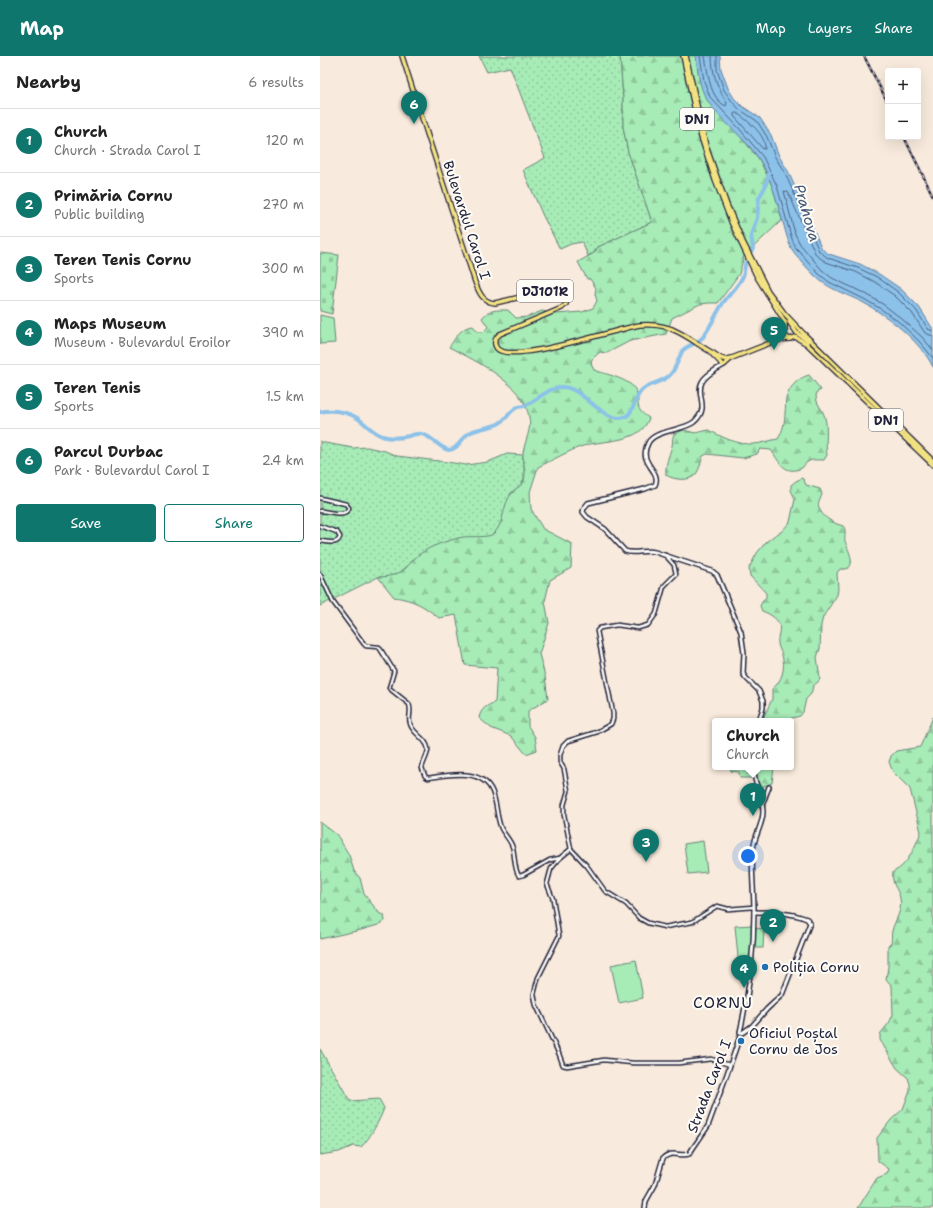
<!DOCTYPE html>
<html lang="en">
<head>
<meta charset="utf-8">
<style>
  body { margin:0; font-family:"Shantell Sans",sans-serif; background:#f2f2f2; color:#222 }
  .controls { position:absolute; right:12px; top:12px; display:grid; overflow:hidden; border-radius:4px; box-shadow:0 4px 16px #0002 }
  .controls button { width:36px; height:36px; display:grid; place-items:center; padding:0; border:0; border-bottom:1px solid #e0e0e0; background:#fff; color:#222; font:20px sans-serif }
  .you { position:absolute; left:428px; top:800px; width:14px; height:14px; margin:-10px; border:3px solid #fff; border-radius:50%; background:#1a73e8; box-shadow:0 0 0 6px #1a73e833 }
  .badge { display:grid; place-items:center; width:26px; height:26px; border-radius:50%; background:#0f766e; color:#fff; font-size:13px; font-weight:700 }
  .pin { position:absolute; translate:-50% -33px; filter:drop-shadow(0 1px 2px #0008) }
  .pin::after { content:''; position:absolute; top:21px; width:14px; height:12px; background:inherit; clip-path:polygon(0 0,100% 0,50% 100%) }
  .popup { position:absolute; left:392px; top:662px; width:82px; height:52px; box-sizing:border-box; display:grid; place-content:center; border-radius:4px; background:#fff; filter:drop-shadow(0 1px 3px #0005); font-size:13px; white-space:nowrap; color:#767676 }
  .popup b { font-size:15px; color:#222 }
  .popup::after { content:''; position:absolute; left:50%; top:100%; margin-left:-8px; border:8px solid transparent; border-top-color:#fff }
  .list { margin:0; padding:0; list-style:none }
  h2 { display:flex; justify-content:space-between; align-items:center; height:52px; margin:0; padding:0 16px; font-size:17px }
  h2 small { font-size:13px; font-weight:400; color:#767676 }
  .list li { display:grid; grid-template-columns:26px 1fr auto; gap:12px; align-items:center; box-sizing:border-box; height:64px; padding:0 16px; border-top:1px solid #e0e0e0 }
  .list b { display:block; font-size:15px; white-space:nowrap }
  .list p { margin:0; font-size:13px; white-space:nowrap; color:#767676 }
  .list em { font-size:13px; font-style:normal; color:#767676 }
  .actions { display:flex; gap:8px; padding:12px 16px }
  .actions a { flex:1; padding:9px 0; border:1px solid #0f766e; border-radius:4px; text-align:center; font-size:14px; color:#0f766e }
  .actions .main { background:#0f766e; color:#fff }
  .map { position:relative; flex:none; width:613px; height:1152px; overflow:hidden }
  header { display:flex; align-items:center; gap:24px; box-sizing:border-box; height:56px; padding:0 20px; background:#0f766e; color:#fff }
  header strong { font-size:19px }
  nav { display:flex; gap:22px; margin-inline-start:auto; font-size:14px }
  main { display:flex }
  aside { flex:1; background:#fff }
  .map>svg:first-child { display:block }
  .grass { fill:url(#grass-dots); stroke:#648678 }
  .forest { fill:url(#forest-firs); stroke:#648678 }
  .cemetery { fill:url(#cemetery-stones); stroke:#648678 }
  .park { fill:#a7ebb6; stroke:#648678 }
  .water { fill:#8cc1e9; stroke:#6281a3 }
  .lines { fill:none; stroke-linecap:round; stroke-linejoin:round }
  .shore { stroke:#4c6281; stroke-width:1 }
  .river { stroke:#8cc1e9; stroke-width:4 }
  .tertiary-casing { stroke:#22223b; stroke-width:5.5 }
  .secondary-casing { stroke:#22223b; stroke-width:6 }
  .primary-casing { stroke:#22223b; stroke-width:6 }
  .trunk-casing { stroke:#22223b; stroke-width:6 }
  .tertiary { stroke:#fdfcf7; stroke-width:2.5 }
  .secondary { stroke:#fdfcf7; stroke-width:3 }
  .primary { stroke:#f4e382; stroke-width:3.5 }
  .trunk { stroke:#f4e382; stroke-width:3.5 }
  .rail-casing { stroke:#22223b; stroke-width:2.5 }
  .rail { stroke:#fdfcf7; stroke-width:1; stroke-dasharray:3; stroke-linecap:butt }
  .poi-dot { fill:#1f6fb2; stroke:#fdfcf7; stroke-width:1.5 }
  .labels { text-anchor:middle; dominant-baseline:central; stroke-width:4; stroke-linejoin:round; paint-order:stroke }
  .shield { fill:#fdfcf7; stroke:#646373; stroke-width:1 }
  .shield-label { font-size:13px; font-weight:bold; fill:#22223b }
  .street-label { font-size:14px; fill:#22223b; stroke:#fdfcf7 }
  .poi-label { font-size:14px; fill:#22223b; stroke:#fdfcf7; text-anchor:start }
  .water-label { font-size:15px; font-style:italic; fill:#475a78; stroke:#fdfcf7 }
  .quarter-label { font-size:16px; letter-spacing:1px; fill:#22223b; stroke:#fdfcf7 }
</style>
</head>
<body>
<header>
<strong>Map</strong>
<nav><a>Map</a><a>Layers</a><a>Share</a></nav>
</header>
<main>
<aside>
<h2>Nearby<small>6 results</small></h2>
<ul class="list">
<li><span class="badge">1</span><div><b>Church</b><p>Church · Strada Carol I</p></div><em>120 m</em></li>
<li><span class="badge">2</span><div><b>Primăria Cornu</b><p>Public building</p></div><em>270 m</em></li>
<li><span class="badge">3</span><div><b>Teren Tenis Cornu</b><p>Sports</p></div><em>300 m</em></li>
<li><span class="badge">4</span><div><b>Maps Museum</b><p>Museum · Bulevardul Eroilor</p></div><em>390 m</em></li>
<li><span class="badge">5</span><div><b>Teren Tenis</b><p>Sports</p></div><em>1.5 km</em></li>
<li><span class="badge">6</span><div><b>Parcul Durbac</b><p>Park · Bulevardul Carol I</p></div><em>2.4 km</em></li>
</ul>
<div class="actions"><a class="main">Save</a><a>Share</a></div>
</aside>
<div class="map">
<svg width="613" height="1152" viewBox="0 0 613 1152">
  <defs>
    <pattern id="grass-dots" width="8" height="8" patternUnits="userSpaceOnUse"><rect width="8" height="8" fill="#a7ebb6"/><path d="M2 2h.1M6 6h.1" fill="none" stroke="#8fc99d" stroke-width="1.8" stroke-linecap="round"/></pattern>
    <pattern id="forest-firs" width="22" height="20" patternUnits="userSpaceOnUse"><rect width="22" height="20" fill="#a7ebb6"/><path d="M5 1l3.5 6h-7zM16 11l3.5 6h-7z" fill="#8fc99d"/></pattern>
    <pattern id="cemetery-stones" width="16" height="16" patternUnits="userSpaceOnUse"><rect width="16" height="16" fill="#a7ebb6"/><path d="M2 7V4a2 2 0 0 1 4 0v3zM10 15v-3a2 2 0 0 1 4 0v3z" fill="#8fc99d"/></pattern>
  </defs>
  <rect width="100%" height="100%" fill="#f8eadc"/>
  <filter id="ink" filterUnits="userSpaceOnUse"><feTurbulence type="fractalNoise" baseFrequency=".025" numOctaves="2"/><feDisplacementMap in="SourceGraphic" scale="8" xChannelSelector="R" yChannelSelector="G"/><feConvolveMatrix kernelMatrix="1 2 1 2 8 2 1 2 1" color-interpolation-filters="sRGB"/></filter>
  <g filter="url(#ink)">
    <g class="grass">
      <path d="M 159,0 L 300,0 L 303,42 L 303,71 L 308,96 L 332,166 L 278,191 L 274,197 L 268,200 L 262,186 L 251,188 L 240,193 L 223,160 L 203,114 L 225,102 L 190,11 L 167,16 Z"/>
      <path d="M 0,385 L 5,387 L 33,392 L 47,391 L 65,395 L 77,400 L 127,406 L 146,409 L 168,406 L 187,398 L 203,399 L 204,409 L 204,424 L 200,430 L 191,437 L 179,472 L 172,479 L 85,512 L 80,517 L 68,521 L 58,521 L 0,550 Z"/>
      <path d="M 0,993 L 30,1045 L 59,1043 L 64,1052 C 61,1062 49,1084 41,1091 L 33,1090 L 19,1096 L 0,1099 Z"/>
    </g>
    <g class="forest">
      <path d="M 300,0 L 376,0 L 380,26 L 393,52 L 415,74 L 439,103 L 453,132 L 462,164 L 424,200 L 419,218 L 398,247 L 389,247 L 380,248 L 352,262 L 346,278 L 310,285 L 287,297 L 280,296 L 272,303 L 271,308 L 274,314 C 285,318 311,323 316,335 C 321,348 313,352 329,362 C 321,388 284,383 263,390 C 248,395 233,404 218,411 L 210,436 L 211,453 L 223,473 L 252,488 L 251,512 L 230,524 L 225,545 L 229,567 L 219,598 L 225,620 L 228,643 L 208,655 L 208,670 L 215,681 L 217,694 L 206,698 L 191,680 L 171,672 L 159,662 C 161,652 167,650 175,646 L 177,612 L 145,609 L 136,559 L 119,562 C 103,549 94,544 74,541 L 58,521 C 65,521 72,520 78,517 C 85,515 89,508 94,503 C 100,497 107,493 114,490 C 123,486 134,483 143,481 C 151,480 168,482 173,478 C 185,468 182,448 192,437 C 195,432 203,430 204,424 C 207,415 202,405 203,397 C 205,384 212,373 209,361 C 204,328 156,305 129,291 C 136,282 140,271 153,270 L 158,276 L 163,276 L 168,271 L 162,262 C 169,253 177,254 188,254 L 196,262 L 207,261 L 222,255 L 236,258 L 262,256 L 273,252 L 277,245 L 275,238 L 276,232 L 270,223 L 267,223 L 258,206 L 274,197 L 278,191 L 332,166 L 308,96 L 303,71 L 303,42 Z"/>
      <path d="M 489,319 L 501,334 L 497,336 C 493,346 503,352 505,362 C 508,371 505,388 507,399 L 504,404 C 493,404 489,402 482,412 C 464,420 459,405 451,394 L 440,393 L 437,398 L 423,402 L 387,398 L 383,400 C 381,405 380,413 376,418 C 370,426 354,424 346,419 C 345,409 349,400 352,390 C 353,386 352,382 354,378 L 364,374 L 375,377 L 389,374 C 401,381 418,389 433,388 C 441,388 450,384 458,383 C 463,375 465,365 465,356 C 466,351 465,347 466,343 C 469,331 478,322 489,319 Z"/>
      <path d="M 482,422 L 484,424 L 486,429 L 500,433 L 502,438 C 501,443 497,447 499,452 C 502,460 510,465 517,468 C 519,469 521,469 523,470 C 527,474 524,481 525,485 C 528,494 540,515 520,513 L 517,517 L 518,533 L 517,539 L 503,561 L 501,569 L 500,593 L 497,601 L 500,622 L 499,625 L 493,630 L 491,638 L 486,643 L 483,656 L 480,660 L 472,662 L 466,665 L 442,665 L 452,643 L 452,633 C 462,626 466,611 462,599 C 461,595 458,591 458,587 C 457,581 461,575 459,568 C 457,562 448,557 442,555 L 440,550 L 442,546 L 446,542 L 446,537 L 430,520 L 429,512 L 437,497 L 446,486 L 455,479 L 461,476 L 470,466 L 475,443 L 471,434 L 471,429 L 476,425 Z"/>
      <path d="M 613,661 L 613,1152 L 538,1152 L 557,1122 L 567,1118 L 569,1113 L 558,1105 L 557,1082 L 571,1064 L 583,1053 L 590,1034 L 590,1028 L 588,1022 L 577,1012 L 560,984 L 560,978 L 569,967 L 573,959 L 572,930 L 566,923 L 568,911 L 568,889 L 571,888 C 572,883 571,880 572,875 C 575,863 583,855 580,842 C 578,832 571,829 573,816 C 588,810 595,790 601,776 L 590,733 L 573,716 L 569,706 L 571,700 L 576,695 L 600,691 Z"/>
      <path d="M 436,711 L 454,711 L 452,727 L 441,731 L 439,729 Z"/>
      <path d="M 0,766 L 17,779 L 29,799 L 34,815 L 40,822 L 44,838 L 60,858 L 64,859 L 65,865 L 58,869 L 41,874 L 0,883 Z"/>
    </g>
    <g class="cemetery">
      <path d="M 0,197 L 19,199 L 12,258 L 0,255 Z"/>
      <path d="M 410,711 L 431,711 L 432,722 L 420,722 L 419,716 L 411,715 Z"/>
    </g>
    <g class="park">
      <path d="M 0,259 L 13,262 L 15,287 L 0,288 Z"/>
      <path d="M 383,785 L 387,816 L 368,818 L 364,788 Z"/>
      <path d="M 433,869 L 429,920 L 414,918 L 418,901 L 415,870 Z"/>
      <path d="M 434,872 L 444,873 L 443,892 L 433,892 Z"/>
      <path d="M 316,904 L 323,942 L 299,947 L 291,909 Z"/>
    </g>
    <path class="water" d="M 376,0 L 400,0 L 401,13 L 408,32 L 414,42 L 422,50 L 440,62 L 451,79 L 459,100 L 468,115 L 502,193 L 509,198 L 540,208 L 559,218 L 581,233 L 599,251 L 613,273 L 613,311 C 600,285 568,260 542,246 C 526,238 508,233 495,220 C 488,213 476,200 471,192 C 467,183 465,173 462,163 C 456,143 451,121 439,103 C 426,82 400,65 387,44 C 379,31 378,15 376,0 Z"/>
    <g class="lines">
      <g class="shore">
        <path d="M 380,0 L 384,25 L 390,41 L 418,71 L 443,101 L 457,130 L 471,180 L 475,191 L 480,196 L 498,217 L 509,226 L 544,243 L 561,253 L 579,266 L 599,285 L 613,302"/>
        <path d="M 385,0 C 388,16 389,42 406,50 L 407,47 C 398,33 392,18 392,0"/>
        <path d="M 397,0 L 397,14 L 404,34 L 411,44 L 419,53 L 437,65 L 447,81 L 455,101 L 465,117 L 499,195 L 508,202 L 538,212 L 557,221 L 578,236 L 596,254 L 608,273 L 613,275"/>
        <path d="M 417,57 C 428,65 446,78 445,93 L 443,93 L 414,60 L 414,58 Z"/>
        <path d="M 613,280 L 605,277 L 592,257 L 575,240 L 555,226 L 536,216 L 506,206 L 496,199 L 468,136 L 464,135 L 475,178 L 480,188 L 502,214 L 512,222 L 546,238 L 564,249 L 582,263 L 602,281 L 613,294"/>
      </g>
      <path class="river" d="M 0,356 C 13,353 30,356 40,364 C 48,370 52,376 62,380 C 71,383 80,382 89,380 C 92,379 97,377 101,378 C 111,379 120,393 129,394 C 138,394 142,381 149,377 C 158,372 169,372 178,368 C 186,364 190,355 196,352 C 198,350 202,351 204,350 C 214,346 223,337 233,333 C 258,322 274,360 299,362 C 315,362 313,342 322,334 C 329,327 341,327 349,320 C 356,314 358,302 363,294 C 368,289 377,288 383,281 C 391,270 396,258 403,247 C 409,238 419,230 423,220 C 425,215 424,208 427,203 C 428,199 431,196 433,193 L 431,179 L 437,162 L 439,142 L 445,131 L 449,117"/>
      <g class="tertiary-casing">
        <g id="tertiary">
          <path d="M 0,442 L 26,448 L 29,452 C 25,462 9,455 0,455"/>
          <path d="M 0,470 L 17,476 L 20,481 C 17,490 7,485 0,485"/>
          <path d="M 345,499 L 354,509 L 356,518 L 344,530 L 336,558 L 328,569 L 318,572 L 297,569 L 280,572 L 277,575 L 293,657 L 293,663 L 291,668 L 277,676 L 248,685 L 243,690 L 240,699 L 240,706 L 244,713 L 248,735 L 244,749 L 244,759 L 251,793 L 267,810 L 285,835 L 306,848 L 319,862 L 328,867 L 345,871 L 372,866 L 397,850 L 408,853 L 434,851"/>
          <path d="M 0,518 L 13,546 L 44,588 L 46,590 L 59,591 L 74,615 L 69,632 L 89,648 C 92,655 88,661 90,667 C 92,678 107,682 108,693 C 108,699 103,706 102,712 L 105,720 L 108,722 C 130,718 167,711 174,741 C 177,751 177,762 181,772 C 184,779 191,784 193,793 C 195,801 194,813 199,820 L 203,819 L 230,804 L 240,802 L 251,793"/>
          <path d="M 239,803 L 231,813 L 227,828 L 233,843 L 239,880 L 218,922 L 214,938 L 216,949 L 239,998 L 243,1009 L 247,1010 L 284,1004 L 313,1007 L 359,1007 L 391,1003 L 410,1009"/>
        </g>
      </g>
      <g class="secondary-casing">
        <g id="secondary">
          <path d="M 404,309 C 397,313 386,318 382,326 C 375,339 391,351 374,366 C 363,375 334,374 328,387 C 317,408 342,414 335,429 L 325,433 L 268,447 L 264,452 L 263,456 L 267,461 L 285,473 L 305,495 C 315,499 325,493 335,496 L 392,515 L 397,519 L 421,576 L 424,597 L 423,618 L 426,622 L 439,635 L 443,645 L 443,652 L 439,665"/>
          <path d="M 431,736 L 440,746"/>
          <path d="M 442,749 L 449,731"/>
          <path d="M 420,976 C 429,937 434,896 434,855 C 434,835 431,814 433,794 C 434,780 443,769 443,756 C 443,740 433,726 433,711"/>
          <path d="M 422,977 L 432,970 L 447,953 L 462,939 L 490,867 L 487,863 C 470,856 451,856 434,856"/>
          <path d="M 325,1152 L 326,1145 L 335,1129 L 343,1102 C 351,1094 361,1101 369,1098 L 388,1070 L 407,1018 L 420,980"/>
        </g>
      </g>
      <g class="primary-casing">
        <g id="primary">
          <path d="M 82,0 L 155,226 C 159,237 163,246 175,247 L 235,233 L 243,235 L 247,241 L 246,248 L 242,252 L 180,278 C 176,281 173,286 176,291 C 185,311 299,272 320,269 C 333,268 345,269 356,275 C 369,281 380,290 393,297 C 396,299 400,302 403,303 C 406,304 410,302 412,302"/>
          <path d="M 458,284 L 470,283"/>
          <path d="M 391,297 L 400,306 L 401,308 L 404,309 L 412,302 L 455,285 L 461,281 L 465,276"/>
        </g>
      </g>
      <g class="trunk-casing">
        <g id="trunk">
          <path d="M 363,0 L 380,78 L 395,124 L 412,168 L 437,221 L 465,266 L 465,280 L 470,283 L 475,281 L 487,288 L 613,409"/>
          <path d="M 366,0 L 386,90 L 407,149 L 423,186 L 448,235 L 465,258 L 484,278 L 613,405"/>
          <path d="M 469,266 L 477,277 L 488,285"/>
        </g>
      </g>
      <use href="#tertiary" class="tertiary"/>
      <use href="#secondary" class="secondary"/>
      <use href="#primary" class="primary"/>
      <use href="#trunk" class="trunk"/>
      <g class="rail-casing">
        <g id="rail">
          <path d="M 544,0 L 568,47"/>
          <path d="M 584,81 L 613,140"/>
        </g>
      </g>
      <use href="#rail" class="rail"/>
    </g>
  </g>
  <g class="poi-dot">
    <circle cx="445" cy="911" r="4"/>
    <circle cx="421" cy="985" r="4"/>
  </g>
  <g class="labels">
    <g class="shield">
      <rect x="360" y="52" width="34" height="22" rx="3"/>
      <rect x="197" y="224" width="56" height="22" rx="3"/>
      <rect x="549" y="353" width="34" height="22" rx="3"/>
    </g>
    <g class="shield-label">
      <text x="377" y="63">DN1</text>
      <text x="225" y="235">DJ101R</text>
      <text x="566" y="364">DN1</text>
    </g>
    <g class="street-label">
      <text transform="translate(147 164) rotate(72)">Bulevardul Carol I</text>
      <text transform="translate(389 1030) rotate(-69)">Strada Carol I</text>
    </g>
    <g class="poi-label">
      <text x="453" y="911">Poliția Cornu</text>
      <text x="429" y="977">Oficiul Poștal<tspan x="429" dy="16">Cornu de Jos</tspan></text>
    </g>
    <g class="water-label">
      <text transform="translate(487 157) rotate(74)">Prahova</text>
    </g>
    <g class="quarter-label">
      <text x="403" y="946">CORNU</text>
    </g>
  </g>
</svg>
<div class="controls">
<button>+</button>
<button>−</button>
</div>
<div class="you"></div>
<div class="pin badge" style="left:433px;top:760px">1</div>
<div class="popup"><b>Church</b>Church</div>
<div class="pin badge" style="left:453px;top:886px">2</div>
<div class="pin badge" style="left:326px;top:806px">3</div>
<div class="pin badge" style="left:424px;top:932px">4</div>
<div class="pin badge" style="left:454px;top:294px">5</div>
<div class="pin badge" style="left:94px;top:68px">6</div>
</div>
</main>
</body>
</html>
